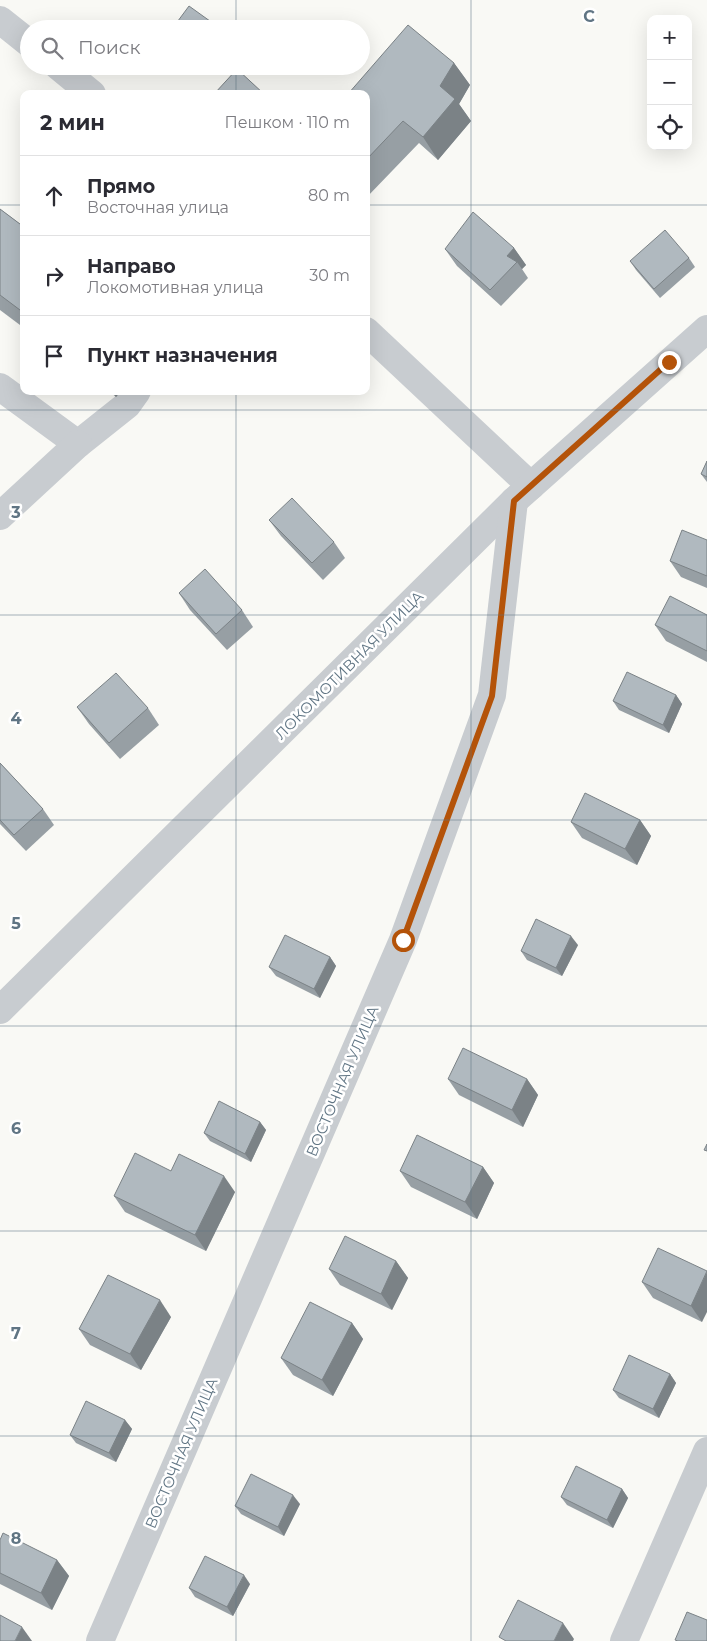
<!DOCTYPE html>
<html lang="ru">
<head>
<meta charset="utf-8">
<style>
  body { margin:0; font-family:Montserrat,sans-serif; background:#f2f2f3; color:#2b2b33 }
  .controls { position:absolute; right:15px; top:15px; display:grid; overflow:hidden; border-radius:10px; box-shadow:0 5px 20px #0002 }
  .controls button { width:45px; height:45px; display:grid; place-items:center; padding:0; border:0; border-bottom:1px solid #e1e1e2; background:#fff; color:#2b2b33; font:25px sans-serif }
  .stop { position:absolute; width:15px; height:15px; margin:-11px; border:4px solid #b45309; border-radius:50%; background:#fff }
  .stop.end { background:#b45309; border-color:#fff; box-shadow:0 1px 5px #0008 }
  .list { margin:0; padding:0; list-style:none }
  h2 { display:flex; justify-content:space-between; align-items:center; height:65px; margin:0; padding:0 20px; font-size:21px }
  h2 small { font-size:16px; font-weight:400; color:#7c7c81 }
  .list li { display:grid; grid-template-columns:32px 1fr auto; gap:15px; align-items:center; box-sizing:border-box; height:80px; padding:0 20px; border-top:1px solid #e1e1e2 }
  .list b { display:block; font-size:19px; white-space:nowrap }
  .list p { margin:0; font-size:16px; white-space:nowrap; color:#7c7c81 }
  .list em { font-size:16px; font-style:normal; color:#7c7c81 }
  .icon { flex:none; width:28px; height:28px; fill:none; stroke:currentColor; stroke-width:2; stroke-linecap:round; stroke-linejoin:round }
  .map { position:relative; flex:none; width:707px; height:1641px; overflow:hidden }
  .search { position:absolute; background:#fff; box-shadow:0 5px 20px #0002; left:20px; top:20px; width:350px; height:55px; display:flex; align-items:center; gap:12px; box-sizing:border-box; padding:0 18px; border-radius:28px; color:#7c7c81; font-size:19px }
  .panel { position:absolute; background:#fff; box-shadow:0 5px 20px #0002; left:20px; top:90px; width:350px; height:305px; border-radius:10px }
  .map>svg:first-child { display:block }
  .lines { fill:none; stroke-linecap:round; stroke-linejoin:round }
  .minor { stroke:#c8ccd0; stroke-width:28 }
  .wall { fill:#979fa4 }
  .shaded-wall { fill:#7b8286 }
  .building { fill:#b0b9bf; stroke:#7b8286 }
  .route { stroke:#b45309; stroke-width:6 }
  .grid { fill:none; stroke:#607584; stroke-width:1; stroke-opacity:0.55 }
  .labels { text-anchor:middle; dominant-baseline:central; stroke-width:5; stroke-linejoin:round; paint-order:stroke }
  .street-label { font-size:15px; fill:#607584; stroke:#fff }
  .grid-label { font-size:16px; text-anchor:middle; font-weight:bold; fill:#607584; stroke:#fff; stroke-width:5; stroke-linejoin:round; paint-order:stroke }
</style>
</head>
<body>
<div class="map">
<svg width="707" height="1641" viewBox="0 0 707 1641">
  <rect width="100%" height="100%" fill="#f9f9f5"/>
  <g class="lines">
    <g class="minor">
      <path d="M 0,20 L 29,43"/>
      <path d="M 58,66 L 92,94"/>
      <path d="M 366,331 L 531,486"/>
      <path d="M 0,387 L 78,444 L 127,405 L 137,391"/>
      <path d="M 0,516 L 78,444"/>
      <path d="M 0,1010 L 514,501 L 707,329"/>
      <path d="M 100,1641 L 403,940 L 492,695 L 514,501"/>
      <path d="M 624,1641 L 707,1451"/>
    </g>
  </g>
  <g class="wall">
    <path d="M 454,63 L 470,85 L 459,104 L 471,121 L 438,160 L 419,143 L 366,198 L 366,94 Z"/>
    <path d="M 0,209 L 24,227 L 24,328 L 0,310 Z"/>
    <path d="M 514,248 L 526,265 L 522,269 L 528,278 L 501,306 L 457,266 L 445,249 Z"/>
    <path d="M 689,258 L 695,267 L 660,298 L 636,270 L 630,261 Z"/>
    <path d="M 109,391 L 121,391 L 116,397 Z"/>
    <path d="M 707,461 L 707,482 L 701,474 Z"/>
    <path d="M 269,520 L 334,542 L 345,558 L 323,580 L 281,536 Z"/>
    <path d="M 707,540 L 707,588 L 681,577 L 670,561 Z"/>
    <path d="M 179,593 L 242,610 L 253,627 L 227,650 L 190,610 Z"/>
    <path d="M 707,615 L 707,662 L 666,641 L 655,625 Z"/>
    <path d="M 676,695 L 682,704 L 669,733 L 619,710 L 613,701 Z"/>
    <path d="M 77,707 L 148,708 L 159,725 L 120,759 L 89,724 Z"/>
    <path d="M 0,763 L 43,809 L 54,825 L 26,851 L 0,824 Z"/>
    <path d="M 640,820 L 651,836 L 637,865 L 582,838 L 571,822 Z"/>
    <path d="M 578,945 L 562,976 L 527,960 L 521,951 Z"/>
    <path d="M 330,957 L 336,966 L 320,998 L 276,976 L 269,967 Z"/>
    <path d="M 448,1079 L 527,1079 L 538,1095 L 523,1127 L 459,1095 Z"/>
    <path d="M 260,1122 L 266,1130 L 251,1162 L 210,1141 L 204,1133 Z"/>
    <path d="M 483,1167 L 494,1183 L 477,1219 L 411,1187 L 400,1171 Z"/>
    <path d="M 171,1171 L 235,1192 L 206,1251 L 125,1212 L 114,1196 Z"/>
    <path d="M 396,1261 L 408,1278 L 392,1310 L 340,1285 L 329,1269 Z"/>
    <path d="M 707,1271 L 702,1322 L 653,1298 L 642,1282 Z"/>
    <path d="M 171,1317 L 141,1370 L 90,1345 L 79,1329 Z"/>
    <path d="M 352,1323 L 363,1339 L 333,1396 L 293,1375 L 281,1358 Z"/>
    <path d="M 670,1374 L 676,1383 L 659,1418 L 619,1398 L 613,1390 Z"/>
    <path d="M 125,1420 L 132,1429 L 116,1462 L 76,1443 L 70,1435 Z"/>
    <path d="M 622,1489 L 628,1498 L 613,1528 L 567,1505 L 561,1497 Z"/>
    <path d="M 300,1504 L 284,1536 L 241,1514 L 235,1506 Z"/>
    <path d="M 0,1540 L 57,1560 L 69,1576 L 52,1610 L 0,1584 Z"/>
    <path d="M 250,1584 L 233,1616 L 195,1597 L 189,1588 Z"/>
  </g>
  <g class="shaded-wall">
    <path d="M 454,63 L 470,85 L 459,104 L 471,121 L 438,160 L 423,137 L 440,86 Z"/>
    <path d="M 202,66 L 208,66 L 205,71 Z"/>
    <path d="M 514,248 L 526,265 L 522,269 L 517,262 L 507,256 Z"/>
    <path d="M 112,391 L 121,391 L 116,397 Z"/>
    <path d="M 676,695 L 682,704 L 669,733 L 663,725 Z"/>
    <path d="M 640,820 L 651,836 L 637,865 L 625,849 Z"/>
    <path d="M 571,936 L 578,945 L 562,976 L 556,968 Z"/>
    <path d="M 330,957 L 336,966 L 320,998 L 314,989 Z"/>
    <path d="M 527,1079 L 538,1095 L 523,1127 L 512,1110 Z"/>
    <path d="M 260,1122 L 266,1130 L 251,1162 L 245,1154 Z"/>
    <path d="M 483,1167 L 494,1183 L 477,1219 L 465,1202 Z"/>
    <path d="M 224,1176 L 235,1192 L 206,1251 L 195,1235 Z"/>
    <path d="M 396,1261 L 408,1278 L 392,1310 L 381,1294 Z"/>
    <path d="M 707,1272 L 707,1312 L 702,1322 L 691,1306 Z"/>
    <path d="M 160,1300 L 171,1317 L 141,1370 L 130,1354 Z"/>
    <path d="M 352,1323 L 363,1339 L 333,1396 L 322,1380 Z"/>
    <path d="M 670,1374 L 676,1383 L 659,1418 L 653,1409 Z"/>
    <path d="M 125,1420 L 132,1429 L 116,1462 L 109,1453 Z"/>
    <path d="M 622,1489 L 628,1498 L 613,1528 L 607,1520 Z"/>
    <path d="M 293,1495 L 300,1504 L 284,1536 L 278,1527 Z"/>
    <path d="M 57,1560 L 69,1576 L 52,1610 L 41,1593 Z"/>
    <path d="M 244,1575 L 250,1584 L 233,1616 L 227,1607 Z"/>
    <path d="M 563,1623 L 574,1639 L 573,1641 L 554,1641 Z"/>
    <path d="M 22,1627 L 32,1641 L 15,1641 Z"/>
  </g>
  <g class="building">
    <path d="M 189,6 L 221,29 L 172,29 Z"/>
    <path d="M 408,25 L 454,63 L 440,86 L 455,99 L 423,137 L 403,121 L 366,160 L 366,94 L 348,94 Z"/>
    <path d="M 237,69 L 264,94 L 215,93 Z"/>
    <path d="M 0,209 L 24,227 L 24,313 L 0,295 Z"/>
    <path d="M 473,212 L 514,248 L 507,256 L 517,262 L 490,290 L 445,249 Z"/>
    <path d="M 665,230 L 689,258 L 654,289 L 630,261 Z"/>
    <path d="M 707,461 L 707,477 L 701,474 Z"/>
    <path d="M 292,498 L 334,542 L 312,563 L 269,520 Z"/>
    <path d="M 682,530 L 707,540 L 707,576 L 670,561 Z"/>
    <path d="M 205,569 L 242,610 L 216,634 L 179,593 Z"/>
    <path d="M 670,596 L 707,615 L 707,651 L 655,625 Z"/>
    <path d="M 627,672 L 676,695 L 663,725 L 613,701 Z"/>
    <path d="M 116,673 L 148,708 L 109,743 L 77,707 Z"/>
    <path d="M 0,763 L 43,809 L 14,835 L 0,820 Z"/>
    <path d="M 585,793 L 640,820 L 625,849 L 571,822 Z"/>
    <path d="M 536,919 L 571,936 L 556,968 L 521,951 Z"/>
    <path d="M 285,935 L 330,957 L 314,989 L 269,967 Z"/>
    <path d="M 463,1048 L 527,1079 L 512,1110 L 448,1079 Z"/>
    <path d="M 219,1101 L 260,1122 L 245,1154 L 204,1133 Z"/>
    <path d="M 417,1135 L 483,1167 L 465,1202 L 400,1171 Z"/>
    <path d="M 707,1144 L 707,1151 L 704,1150 Z"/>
    <path d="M 135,1153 L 171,1171 L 179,1154 L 224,1176 L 195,1235 L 114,1196 Z"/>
    <path d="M 345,1236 L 396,1261 L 381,1294 L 329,1269 Z"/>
    <path d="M 658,1248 L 707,1271 L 691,1306 L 642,1282 Z"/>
    <path d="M 108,1275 L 160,1300 L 130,1354 L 79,1329 Z"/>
    <path d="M 310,1302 L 352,1323 L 322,1380 L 281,1358 Z"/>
    <path d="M 629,1355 L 670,1374 L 653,1409 L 613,1390 Z"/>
    <path d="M 86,1401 L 125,1420 L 109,1453 L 70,1435 Z"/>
    <path d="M 576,1466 L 622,1489 L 607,1520 L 561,1497 Z"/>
    <path d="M 251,1474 L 293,1495 L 278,1527 L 235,1506 Z"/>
    <path d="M 3,1533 L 57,1560 L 41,1593 L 0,1573 L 0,1540 Z"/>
    <path d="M 205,1556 L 244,1575 L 227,1607 L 189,1588 Z"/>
    <path d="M 518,1600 L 563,1623 L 554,1641 L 506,1641 L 499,1637 Z"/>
    <path d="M 687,1612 L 707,1620 L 707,1641 L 678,1641 L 675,1640 Z"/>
    <path d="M 0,1615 L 22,1627 L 15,1641 L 0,1641 Z"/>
  </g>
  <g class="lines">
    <path class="route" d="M 403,940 L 492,696 L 514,501 L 669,362"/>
  </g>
  <path class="grid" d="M 236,0 L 236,29M 471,0 L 471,1641M 236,66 L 236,94M 0,205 L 24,205M 366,205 L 707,205M 236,391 L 236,1641M 0,410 L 707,410M 0,615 L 707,615M 0,820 L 707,820M 0,1026 L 707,1026M 0,1231 L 707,1231M 0,1436 L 707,1436"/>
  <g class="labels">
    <g class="street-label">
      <text transform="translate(349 665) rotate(-45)">ЛОКОМОТИВНАЯ УЛИЦА</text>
      <text transform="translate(342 1081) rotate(-67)">ВОСТОЧНАЯ УЛИЦА</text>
      <text transform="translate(181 1453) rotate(-67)">ВОСТОЧНАЯ УЛИЦА</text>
    </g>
  </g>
  <g class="grid-label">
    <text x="589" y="22">C</text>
    <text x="16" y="518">3</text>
    <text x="16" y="724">4</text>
    <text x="16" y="929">5</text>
    <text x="16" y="1134">6</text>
    <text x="16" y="1339">7</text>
    <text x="16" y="1544">8</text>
  </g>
</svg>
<div class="controls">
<button>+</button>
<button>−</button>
<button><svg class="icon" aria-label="locate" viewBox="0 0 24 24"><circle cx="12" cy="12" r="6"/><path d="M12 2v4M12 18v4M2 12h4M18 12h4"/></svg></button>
</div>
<div class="stop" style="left:403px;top:940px"></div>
<div class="stop end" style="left:669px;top:362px"></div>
<div class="search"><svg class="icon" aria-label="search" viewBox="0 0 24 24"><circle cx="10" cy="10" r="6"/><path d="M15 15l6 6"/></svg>Поиск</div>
<section class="panel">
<h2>2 мин<small>Пешком · 110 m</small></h2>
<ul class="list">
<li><svg class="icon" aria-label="ahead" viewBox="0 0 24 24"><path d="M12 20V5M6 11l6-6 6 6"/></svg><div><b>Прямо</b><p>Восточная улица</p></div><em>80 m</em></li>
<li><svg class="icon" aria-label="right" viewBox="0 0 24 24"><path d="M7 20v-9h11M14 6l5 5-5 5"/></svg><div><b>Направо</b><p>Локомотивная улица</p></div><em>30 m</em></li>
<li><svg class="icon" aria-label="arrive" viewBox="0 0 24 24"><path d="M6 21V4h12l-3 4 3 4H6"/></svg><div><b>Пункт назначения</b></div></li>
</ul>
</section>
</div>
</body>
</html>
